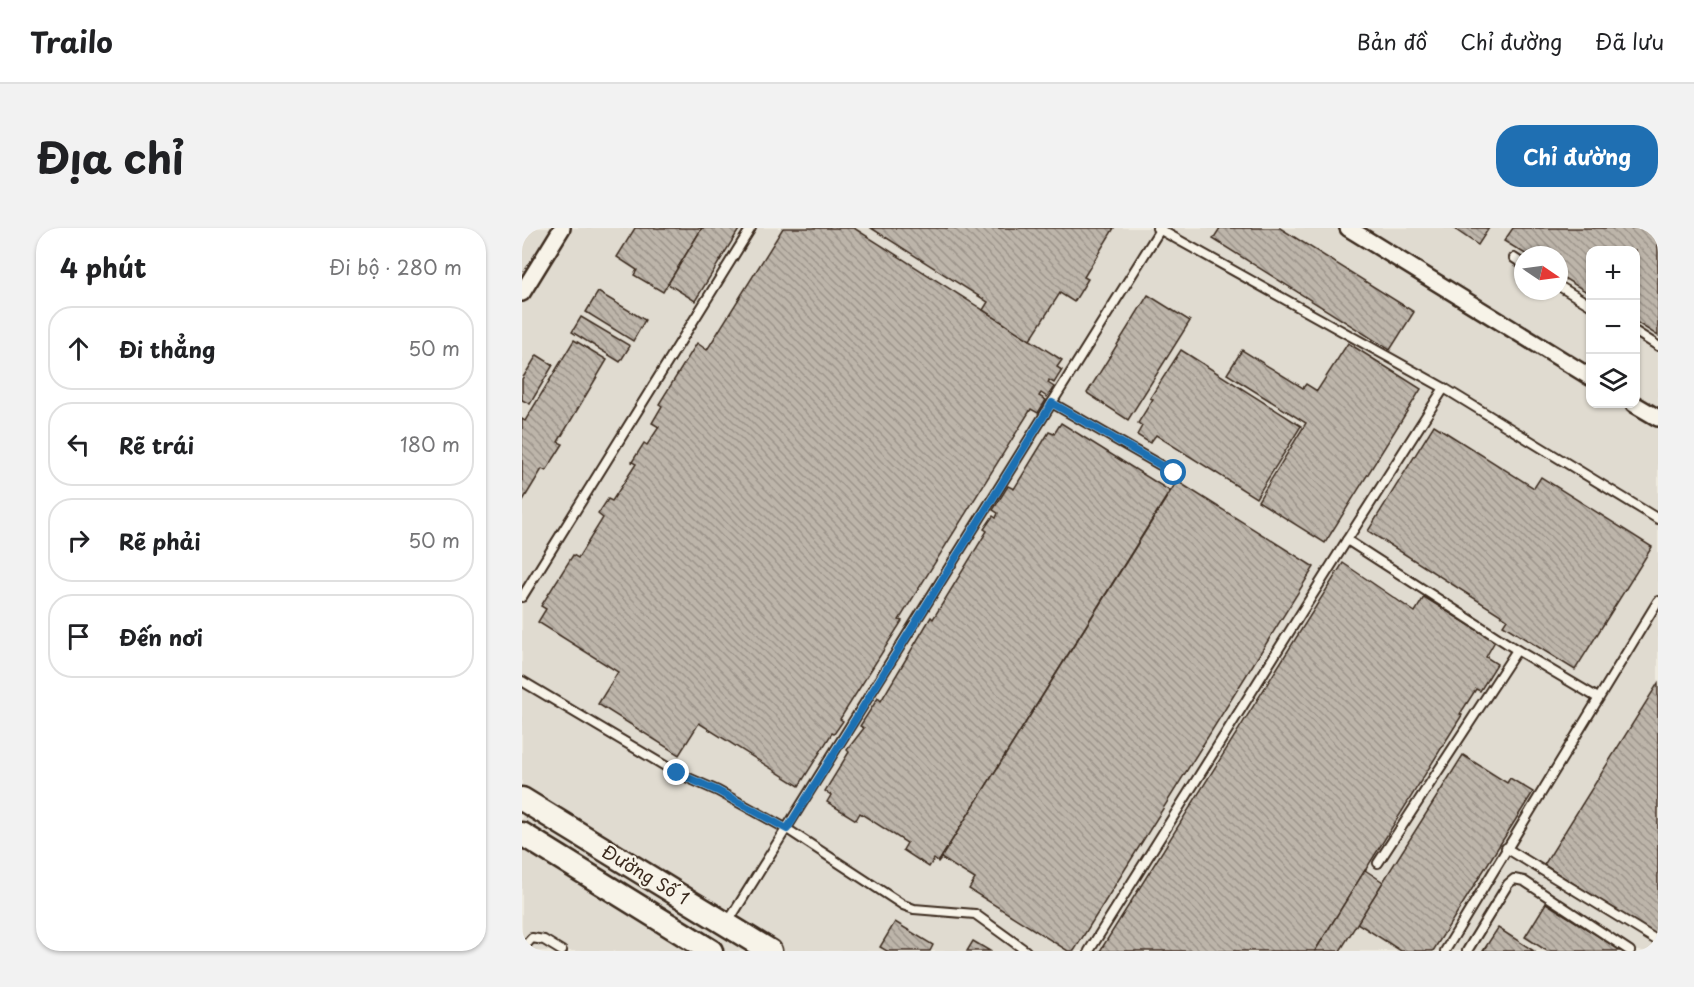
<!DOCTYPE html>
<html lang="vi">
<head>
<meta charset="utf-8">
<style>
  body { margin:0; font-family:"Playpen Sans",sans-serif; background:#f2f2f2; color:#202124 }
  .controls { position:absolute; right:18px; top:18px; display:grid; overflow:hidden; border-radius:12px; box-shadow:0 2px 4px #0004 }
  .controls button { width:54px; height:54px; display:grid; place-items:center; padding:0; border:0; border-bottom:2px solid #e0e0e0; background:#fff; color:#202124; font:30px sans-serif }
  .compass { position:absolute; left:992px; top:18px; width:54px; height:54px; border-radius:50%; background:#fff; box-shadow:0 2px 4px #0004; rotate:103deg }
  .stop { position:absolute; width:18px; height:18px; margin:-14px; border:4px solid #1f6fb2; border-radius:50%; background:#fff }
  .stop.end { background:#1f6fb2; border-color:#fff; box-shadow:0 2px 6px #0008 }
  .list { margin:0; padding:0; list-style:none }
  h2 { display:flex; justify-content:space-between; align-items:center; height:78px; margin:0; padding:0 24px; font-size:26px }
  h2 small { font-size:20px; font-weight:400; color:#757577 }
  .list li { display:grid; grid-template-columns:39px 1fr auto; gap:18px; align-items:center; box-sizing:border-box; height:84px; margin:0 12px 12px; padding:0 12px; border:2px solid #e0e0e0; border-radius:24px }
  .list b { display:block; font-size:22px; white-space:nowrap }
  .list em { font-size:20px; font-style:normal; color:#757577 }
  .icon { flex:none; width:33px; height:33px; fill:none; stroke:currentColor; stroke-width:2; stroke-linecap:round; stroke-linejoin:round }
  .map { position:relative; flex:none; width:1136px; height:723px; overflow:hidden; border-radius:24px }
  header { display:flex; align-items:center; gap:36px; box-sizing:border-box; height:84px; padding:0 30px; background:#fff; border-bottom:2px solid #e0e0e0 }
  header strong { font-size:28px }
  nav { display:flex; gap:33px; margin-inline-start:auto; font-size:21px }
  .intro { display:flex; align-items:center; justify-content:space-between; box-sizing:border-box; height:144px; padding:0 36px }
  h1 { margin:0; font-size:42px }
  .button { padding:15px 27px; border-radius:24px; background:#1f6fb2; color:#fff; font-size:21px; font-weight:700 }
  main { display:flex; gap:36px; padding:0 36px }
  aside { flex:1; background:#fff; border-radius:24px; box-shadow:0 2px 4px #0004 }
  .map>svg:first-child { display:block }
  .built { fill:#e0dbd0; fill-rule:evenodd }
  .building { fill:url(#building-back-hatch); stroke:#3b2a1e; stroke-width:1.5 }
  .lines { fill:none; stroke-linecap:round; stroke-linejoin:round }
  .lane-casing { stroke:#3b2a1e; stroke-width:12 }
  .street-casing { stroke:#3b2a1e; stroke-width:20 }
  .secondary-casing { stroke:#3b2a1e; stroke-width:27 }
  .lane { stroke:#f7f3e8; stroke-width:8 }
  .street { stroke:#f7f3e8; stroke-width:15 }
  .secondary { stroke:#f7f3e8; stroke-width:22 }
  .route { stroke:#1f6fb2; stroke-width:8 }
  .labels { text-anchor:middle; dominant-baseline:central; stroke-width:4.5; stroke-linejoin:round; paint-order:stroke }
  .street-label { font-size:18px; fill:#3b2a1e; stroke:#f7f3e8 }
</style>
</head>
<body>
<header>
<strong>Trailo</strong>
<nav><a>Bản đồ</a><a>Chỉ đường</a><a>Đã lưu</a></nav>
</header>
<div class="intro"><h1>Địa chỉ</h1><a class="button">Chỉ đường</a></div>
<main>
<aside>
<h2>4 phút<small>Đi bộ · 280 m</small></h2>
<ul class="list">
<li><svg class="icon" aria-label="ahead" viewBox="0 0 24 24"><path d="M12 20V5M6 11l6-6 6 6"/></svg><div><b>Đi thẳng</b></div><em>50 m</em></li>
<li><svg class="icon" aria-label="left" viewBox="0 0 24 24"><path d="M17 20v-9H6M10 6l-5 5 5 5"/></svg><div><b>Rẽ trái</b></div><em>180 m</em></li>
<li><svg class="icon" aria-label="right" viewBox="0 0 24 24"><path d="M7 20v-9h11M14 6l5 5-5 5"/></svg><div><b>Rẽ phải</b></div><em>50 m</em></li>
<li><svg class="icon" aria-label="arrive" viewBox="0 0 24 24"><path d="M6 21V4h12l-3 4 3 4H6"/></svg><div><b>Đến nơi</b></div></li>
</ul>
</aside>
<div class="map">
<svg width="1136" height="723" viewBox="0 0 1136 723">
  <defs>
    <pattern id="building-back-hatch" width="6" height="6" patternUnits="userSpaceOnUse" patternTransform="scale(1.5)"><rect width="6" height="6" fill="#bdb5aa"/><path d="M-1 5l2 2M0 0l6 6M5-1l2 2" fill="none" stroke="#9b938a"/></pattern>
  </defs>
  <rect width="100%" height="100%" fill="#efebe0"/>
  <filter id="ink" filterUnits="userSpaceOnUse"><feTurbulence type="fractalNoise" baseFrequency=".0167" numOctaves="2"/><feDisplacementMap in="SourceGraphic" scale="12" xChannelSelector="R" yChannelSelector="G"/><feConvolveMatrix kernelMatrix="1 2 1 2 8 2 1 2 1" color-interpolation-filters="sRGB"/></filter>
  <g filter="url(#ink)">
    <path class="built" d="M 0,0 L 1136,0 L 1136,723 L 0,723 ZM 1068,22 L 1114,22 L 1114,176 L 1068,176 ZM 1001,27 L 1037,27 L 1037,63 L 1001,63 Z"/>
    <g class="building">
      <path d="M 113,0 L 180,0 L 141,64 L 112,47 L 115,42 L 95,29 Z"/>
      <path d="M 180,0 L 218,0 L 173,73 L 146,56 Z"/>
      <path d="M 261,0 L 332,0 L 540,132 L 535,139 L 540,142 L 532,155 L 527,152 L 526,155 L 532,159 L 525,169 L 519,165 L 517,168 L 524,172 L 516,185 L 509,181 L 377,392 L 380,393 L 318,491 L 321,493 L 312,506 L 310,505 L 277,558 L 177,495 L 157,527 L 76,476 L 96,444 L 16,394 L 24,381 L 19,378 L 51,327 L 56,330 L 81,290 L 76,286 L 86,271 L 90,273 L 114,236 L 110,234 L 122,215 L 125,217 L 137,199 L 130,195 L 140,178 L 137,176 L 175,115 L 185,122 Z"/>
      <path d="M 349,0 L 592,0 L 562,49 L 566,51 L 552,74 L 538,65 L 508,112 L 461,82 L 466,74 Z"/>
      <path d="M 698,0 L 758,0 L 892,84 L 868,122 L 691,11 Z"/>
      <path d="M 931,0 L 967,0 L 956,17 Z"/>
      <path d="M 991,0 L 1136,0 L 1136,108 L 1114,94 L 1114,22 L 1068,22 L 1068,66 L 1037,47 L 1037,27 L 1005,27 L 982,13 Z"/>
      <path d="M 76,64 L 123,92 L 111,113 L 64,84 Z"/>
      <path d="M 626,67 L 668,93 L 606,192 L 565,165 Z"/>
      <path d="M 59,89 L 108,118 L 98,134 L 50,104 Z"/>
      <path d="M 52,112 L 85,132 L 36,214 L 41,216 L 24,243 L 20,241 L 0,274 L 0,191 L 3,193 Z"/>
      <path d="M 826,115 L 899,161 L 803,315 L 736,273 L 784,195 L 705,146 L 720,122 L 781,160 L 784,156 L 795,163 Z"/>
      <path d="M 659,122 L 779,198 L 734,270 L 634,207 L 628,215 L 615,207 L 620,198 L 616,195 L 631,171 L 628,170 Z"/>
      <path d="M 15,127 L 31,137 L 8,176 L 0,172 L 0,151 Z"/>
      <path d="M 539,195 L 648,263 L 419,630 L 416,634 L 412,631 L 407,639 L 381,622 L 385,615 L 338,585 L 334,592 L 305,574 L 309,567 L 303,563 L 327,524 L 325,522 L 342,500 L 338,498 L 356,470 L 359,473 L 409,389 L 411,391 L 465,303 L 462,301 L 471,288 L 474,290 L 476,285 L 471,282 L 486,258 L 492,261 L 527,204 L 532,206 Z"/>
      <path d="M 912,197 L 1012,260 L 1019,249 L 1130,319 L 1053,442 L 981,397 L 985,391 L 846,303 Z"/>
      <path d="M 655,253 L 792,339 L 552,723 L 546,723 L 447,661 L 453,651 L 419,630 Z"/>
      <path d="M 821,335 L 893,384 L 902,369 L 973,413 L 964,429 L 975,436 L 958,463 L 954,461 L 938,486 L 940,487 L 793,723 L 578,723 Z"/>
      <path d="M 1136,455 L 1136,709 L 1022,637 Z"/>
      <path d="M 941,527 L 985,555 L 988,550 L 1011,564 L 911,723 L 879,723 L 835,695 Z"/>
      <path d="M 843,642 L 861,654 L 818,723 L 793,723 Z"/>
      <path d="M 1024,675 L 1100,723 L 1025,723 L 1003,709 Z"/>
      <path d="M 373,694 L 411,717 L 408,723 L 365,723 L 358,719 Z"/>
      <path d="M 976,700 L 1012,723 L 961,723 Z"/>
      <path d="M 451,713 L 468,723 L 445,723 Z"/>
    </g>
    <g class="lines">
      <g class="lane-casing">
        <g id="lane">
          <path d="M 635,0 L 922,160 L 1136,291"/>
          <path d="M 992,30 L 1001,36"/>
          <path d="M 1037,58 L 1068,77"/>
          <path d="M 1114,104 L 1136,118"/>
          <path d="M 922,160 L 825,312 L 995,422"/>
          <path d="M 530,175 L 652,245"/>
          <path d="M 0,369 L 229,0"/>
          <path d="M 0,453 L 155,545 L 196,563 L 265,601 L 381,677 L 392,681 L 453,686 L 504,723"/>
          <path d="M 984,620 L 1136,713"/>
          <path d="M 856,635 L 995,422 L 1076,470"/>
          <path d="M 206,694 L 639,0"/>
          <path d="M 0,721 L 10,710 L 22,712 L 40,723"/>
          <path d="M 567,723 L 825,312"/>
          <path d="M 923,723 L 1136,373"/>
          <path d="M 945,723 L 986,656 L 992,651 L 1002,653 L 1108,723"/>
        </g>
      </g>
      <g class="street-casing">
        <g id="street">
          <path d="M 826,0 L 1068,149"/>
          <path d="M 0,65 L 40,0"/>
          <path d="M 1112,176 L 1136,190"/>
        </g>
      </g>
      <g class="secondary-casing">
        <g id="secondary">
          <path d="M 0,571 L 248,723"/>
          <path d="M 0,606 L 189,723"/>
        </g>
      </g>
      <use href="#lane" class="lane"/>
      <use href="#street" class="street"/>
      <use href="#secondary" class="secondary"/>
    </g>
  </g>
  <g class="lines" filter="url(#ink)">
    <path class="route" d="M 155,545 L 196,563 L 265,601 L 530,175 L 652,245"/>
  </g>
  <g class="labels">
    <g class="street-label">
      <text transform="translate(124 646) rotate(31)">Đường Số 1</text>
    </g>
  </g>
</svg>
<div class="controls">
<button>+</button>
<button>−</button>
<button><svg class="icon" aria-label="layers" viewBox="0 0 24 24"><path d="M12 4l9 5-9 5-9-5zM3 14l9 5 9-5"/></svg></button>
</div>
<svg class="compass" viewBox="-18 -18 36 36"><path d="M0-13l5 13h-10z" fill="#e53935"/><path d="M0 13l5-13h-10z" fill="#757577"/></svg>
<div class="stop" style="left:652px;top:245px"></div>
<div class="stop end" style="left:155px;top:545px"></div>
</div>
</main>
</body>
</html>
